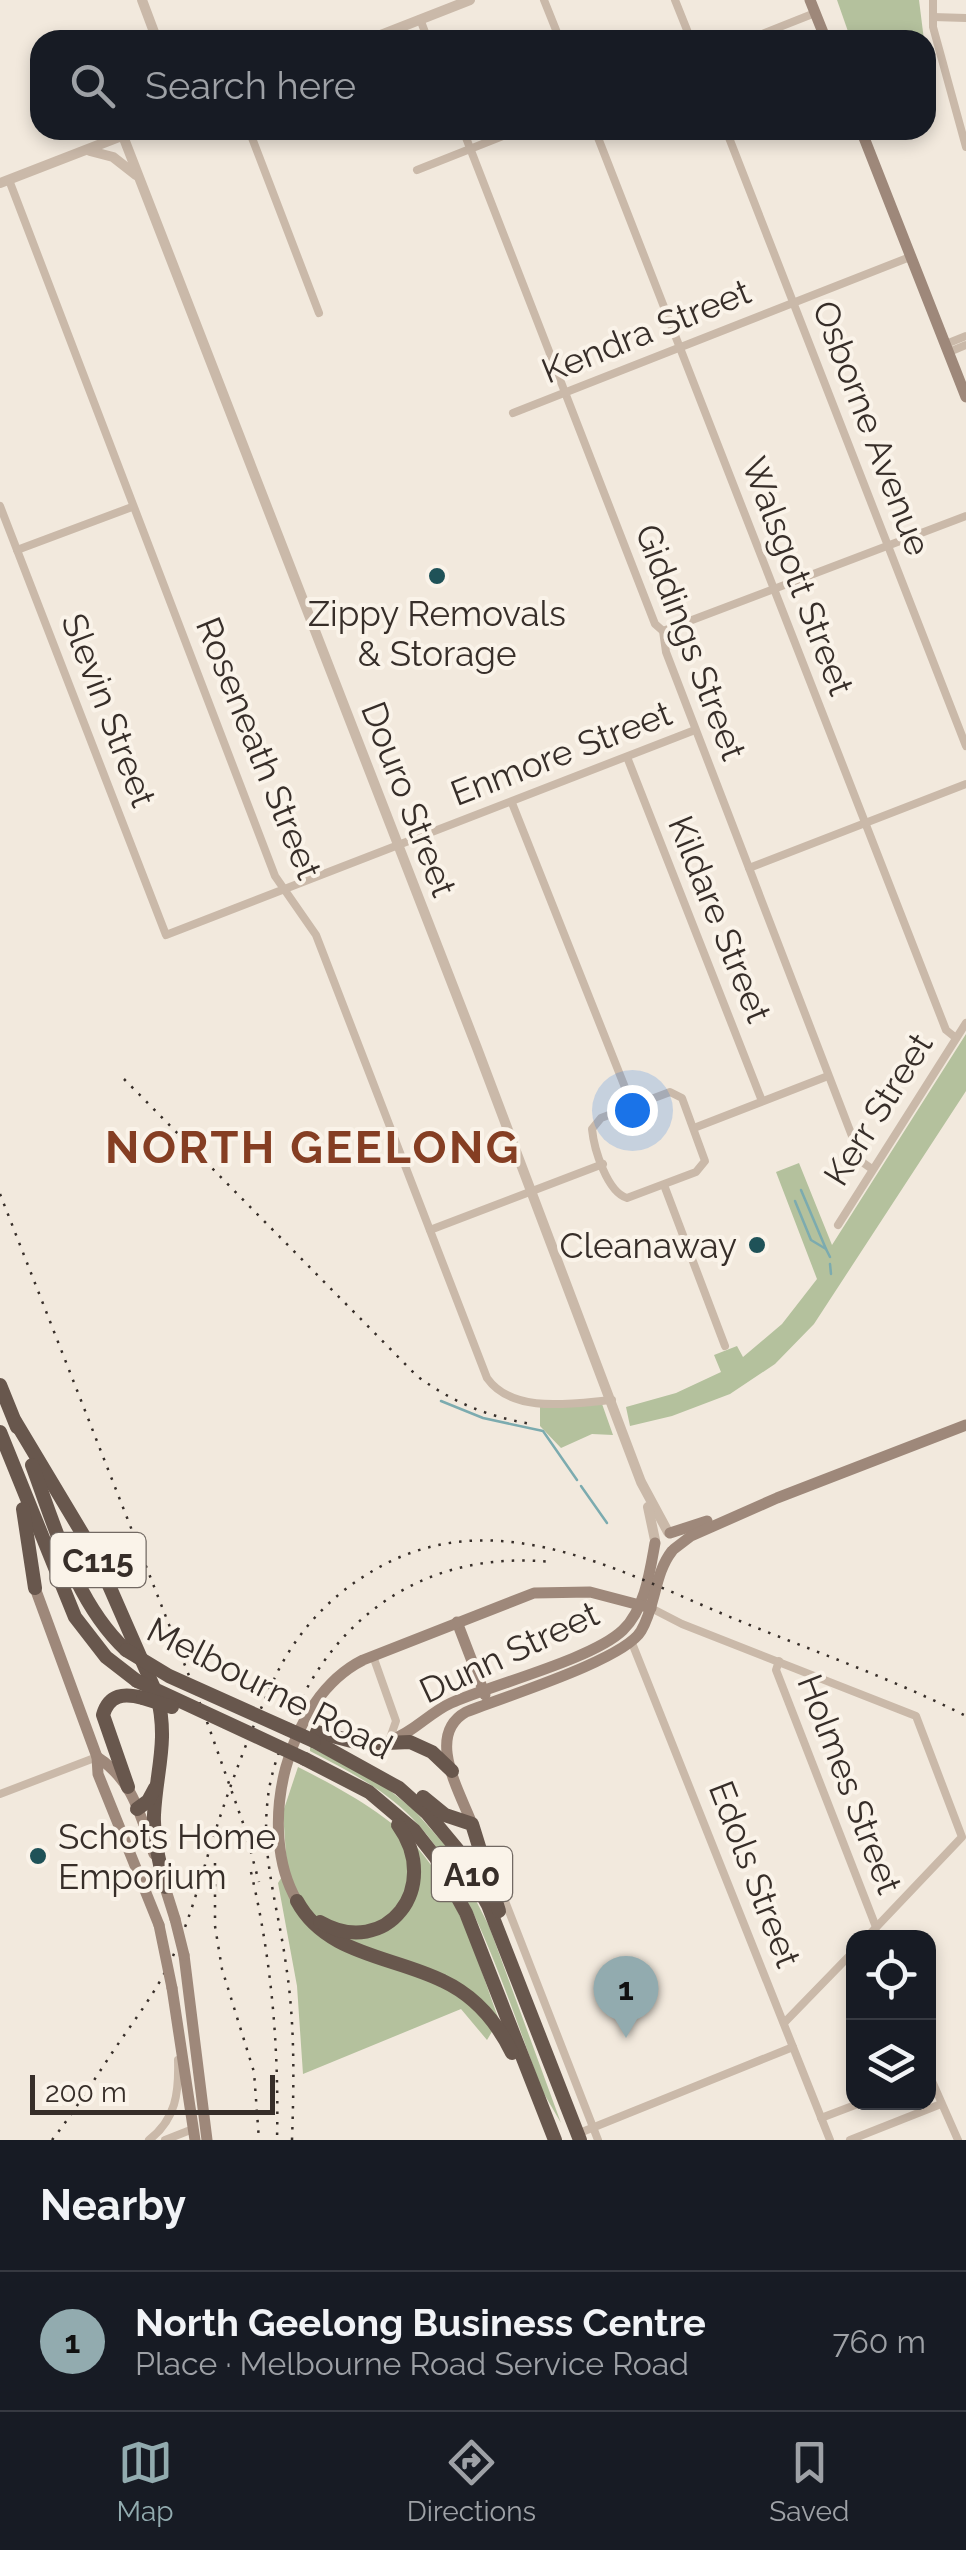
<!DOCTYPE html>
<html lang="en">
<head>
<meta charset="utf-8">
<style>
  body { margin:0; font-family:Raleway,sans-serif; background:#20242c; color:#f1f3f6 }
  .controls { position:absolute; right:30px; bottom:30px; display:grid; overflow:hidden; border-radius:20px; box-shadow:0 5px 15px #0003 }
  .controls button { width:90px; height:90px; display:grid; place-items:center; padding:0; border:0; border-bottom:2px solid #363941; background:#171b24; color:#f1f3f6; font:50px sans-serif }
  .scale { position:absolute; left:30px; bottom:25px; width:245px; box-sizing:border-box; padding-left:10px; border:5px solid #372e29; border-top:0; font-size:28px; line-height:35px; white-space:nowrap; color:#372e29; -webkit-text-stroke:8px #faf3e9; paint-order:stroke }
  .you { position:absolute; left:632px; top:1110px; width:35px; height:35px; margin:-25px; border:8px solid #fff; border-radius:50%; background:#1a73e8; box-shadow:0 0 0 15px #1a73e833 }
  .badge { display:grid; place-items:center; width:65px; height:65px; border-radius:50%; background:#92abaf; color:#111; font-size:32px; font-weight:700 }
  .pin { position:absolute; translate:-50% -82px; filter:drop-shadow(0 2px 5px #0008) }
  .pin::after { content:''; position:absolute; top:52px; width:35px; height:30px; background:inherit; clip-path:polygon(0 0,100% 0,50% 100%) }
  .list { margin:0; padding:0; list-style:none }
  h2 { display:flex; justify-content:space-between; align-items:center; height:130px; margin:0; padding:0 40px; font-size:42px }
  h2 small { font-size:32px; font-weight:400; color:#9ea1a6 }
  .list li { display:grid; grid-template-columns:65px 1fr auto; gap:30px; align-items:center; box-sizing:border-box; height:140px; padding:0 40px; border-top:2px solid #363941 }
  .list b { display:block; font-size:38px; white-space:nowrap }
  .list p { margin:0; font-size:32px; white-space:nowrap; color:#9ea1a6 }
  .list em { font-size:32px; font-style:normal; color:#9ea1a6 }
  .icon { flex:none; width:55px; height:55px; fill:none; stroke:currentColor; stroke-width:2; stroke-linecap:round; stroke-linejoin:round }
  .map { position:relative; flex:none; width:966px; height:2140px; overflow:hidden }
  .search { position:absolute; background:#171b24; box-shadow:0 5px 15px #0003; left:30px; right:30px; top:30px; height:110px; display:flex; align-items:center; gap:25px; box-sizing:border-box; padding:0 35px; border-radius:30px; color:#9ea1a6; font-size:38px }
  .sheet { height:270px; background:#171b24 }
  nav { display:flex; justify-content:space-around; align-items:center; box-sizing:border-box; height:140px; border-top:2px solid #363941; background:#171b24; font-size:28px; color:#9ea1a6 }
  nav a { display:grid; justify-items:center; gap:5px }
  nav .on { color:#92abaf }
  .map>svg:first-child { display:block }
  .green { fill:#b4c19d }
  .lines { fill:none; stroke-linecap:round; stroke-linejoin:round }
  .stream { stroke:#7cabaf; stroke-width:2.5 }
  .minor { stroke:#cab9a9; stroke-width:8 }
  .tertiary { stroke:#cab9a9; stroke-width:10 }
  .secondary { stroke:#9e887a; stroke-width:11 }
  .trunk { stroke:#68574d; stroke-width:14 }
  .rail { stroke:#372e29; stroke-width:2.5; stroke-dasharray:2.5 8; stroke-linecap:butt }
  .secondary-bridge { stroke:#9e887a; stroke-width:11 }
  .trunk-bridge { stroke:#68574d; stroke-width:14 }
  .poi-dot { fill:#1f5258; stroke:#faf3e9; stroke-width:4 }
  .labels { text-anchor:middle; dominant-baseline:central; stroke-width:8; stroke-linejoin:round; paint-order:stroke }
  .shield { fill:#faf3e9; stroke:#726963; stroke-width:2.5 }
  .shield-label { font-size:32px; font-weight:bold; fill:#372e29 }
  .street-label { font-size:35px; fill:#372e29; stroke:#faf3e9 }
  .poi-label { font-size:35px; fill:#372e29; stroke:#faf3e9 }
  .district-label { font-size:45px; font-weight:bold; letter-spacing:2.5px; fill:#853e23; stroke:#faf3e9 }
</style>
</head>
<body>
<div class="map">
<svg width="966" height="2140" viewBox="0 0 966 2140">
  <rect width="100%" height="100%" fill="#f2e9dd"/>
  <g class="green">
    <path d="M 837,0 L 919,0 L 924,40 L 851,40 Z"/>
    <path d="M 966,1034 L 966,1091 L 814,1324 L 775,1364 L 730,1394 L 672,1416 L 630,1426 L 626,1407 L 676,1393 L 721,1372 L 714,1355 L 737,1346 L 743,1357 L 782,1324 L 817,1279 L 776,1172 L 799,1163 L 832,1245 Z"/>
    <path d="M 601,1401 L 613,1435 L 592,1434 L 561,1448 L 540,1426 L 540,1403 Z"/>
    <path d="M 310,1747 L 383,1785 L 414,1810 L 451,1852 L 489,1926 L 561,2123 L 543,2092 C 511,2010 473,1879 412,1818 C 383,1788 346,1770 310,1751 Z"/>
    <path d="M 298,1767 C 341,1789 395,1817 425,1857 C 462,1904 479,1965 499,2020 L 487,2040 L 461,2009 L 303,2074 L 297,1986 L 278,1883 L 287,1869 L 283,1812 Z"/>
  </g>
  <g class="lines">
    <g class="stream">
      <path d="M 801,1190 L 826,1249"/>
      <path d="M 795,1201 L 811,1240 L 826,1249 L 830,1257"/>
      <path d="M 830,1264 L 831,1274"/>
      <path d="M 441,1401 L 483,1418 L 543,1431 L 577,1480"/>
      <path d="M 581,1486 L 607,1523"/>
    </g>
    <g class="minor">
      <path d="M 544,0 L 560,40"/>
      <path d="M 675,0 L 691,40"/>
      <path d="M 933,0 L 933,27 L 966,147"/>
      <path d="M 933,17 L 966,18"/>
      <path d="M 420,19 L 428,40"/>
      <path d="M 747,40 L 815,13"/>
      <path d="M 249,130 L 319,313"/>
      <path d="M 463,130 L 655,624 L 663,631 L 666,652 L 862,1162 L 872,1169"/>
      <path d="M 595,130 L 946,1030 L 956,1038"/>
      <path d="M 726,130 L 966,746"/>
      <path d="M 417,170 L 518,130"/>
      <path d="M 9,180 L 275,876 L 316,935 L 487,1378 C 513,1415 574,1403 612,1400"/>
      <path d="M 946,344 L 966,336"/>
      <path d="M 949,352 L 966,345"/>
      <path d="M 513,413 L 910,257"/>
      <path d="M 0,506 L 166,935 L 695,730"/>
      <path d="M 17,550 L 132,507"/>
      <path d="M 663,631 L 966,516"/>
      <path d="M 627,757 L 762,1101"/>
      <path d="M 512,803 L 632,1105"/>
      <path d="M 749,868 L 966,784"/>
      <path d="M 670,1092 L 682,1098 L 705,1161 L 696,1172 L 627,1198 C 607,1192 594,1149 592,1129 L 601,1118 Z"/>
      <path d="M 694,1128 L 828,1076"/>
      <path d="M 664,1185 L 725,1346"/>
      <path d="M 838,1225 L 966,1023"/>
      <path d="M 430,1230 L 603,1164"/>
      <path d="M 651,1608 L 682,1624 L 916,1716 L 962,1837 L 866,1938"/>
      <path d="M 632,1643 L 830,2140"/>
      <path d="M 373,1656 L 396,1721 L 389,1741"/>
      <path d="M 779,1661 L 776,1670 L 876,1927"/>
      <path d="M 0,1794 L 97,1757"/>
      <path d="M 489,1860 L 598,2140"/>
      <path d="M 784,2023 L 854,1951"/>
      <path d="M 928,2072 L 958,2140"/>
      <path d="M 821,2118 L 863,2102"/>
      <path d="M 577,2134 L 793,2047"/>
      <path d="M 149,2140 C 176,2119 179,2093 178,2060"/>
      <path d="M 165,2140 L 193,2129"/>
      <path d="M 850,2140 L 941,2104"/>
    </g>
    <g class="tertiary">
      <path d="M 142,0 L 157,40"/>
      <path d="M 368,40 L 470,0"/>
      <path d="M 123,136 L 477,1048 L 641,1482 L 668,1532"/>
      <path d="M 90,151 L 113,157 L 136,175"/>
      <path d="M 0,183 L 137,130"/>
      <path d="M 648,1507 L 655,1540"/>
    </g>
    <g class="secondary">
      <path d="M 810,0 L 826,40"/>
      <path d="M 861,130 L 966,397"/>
      <path d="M 670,1533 L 707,1521"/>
      <path d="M 674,1549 L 691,1536 L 777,1498 L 966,1425"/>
      <path d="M 35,1588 L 97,1757 L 98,1774 L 159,1925"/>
      <path d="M 457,1622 L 485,1695"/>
      <path d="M 391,1740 C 414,1732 429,1713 451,1703 C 494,1684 593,1659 623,1630 C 645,1609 650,1571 655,1543"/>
      <path d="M 97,1757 C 133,1780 140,1815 154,1854"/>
      <path d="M 472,1824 C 460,1792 425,1735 466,1712 C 503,1697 624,1660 641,1631 C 656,1606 654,1574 672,1551"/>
      <path d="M 163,1881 L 175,1919"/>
      <path d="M 297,1901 C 255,1829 287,1698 363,1660 L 534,1593 L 590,1592 L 651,1608"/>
      <path d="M 184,1955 L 207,2140"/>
      <path d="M 172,1988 L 195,2140"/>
    </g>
    <g class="trunk">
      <path d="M 0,1385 L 17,1427"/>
      <path d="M 15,1421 L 97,1558 L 157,1695 C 169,1741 156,1771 154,1815 C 153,1839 160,1863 165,1887"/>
      <path d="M 0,1432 L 75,1617 L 106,1657 L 137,1681"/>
      <path d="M 32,1465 C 56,1529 75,1602 126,1650"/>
      <path d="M 23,1509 L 35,1588"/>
      <path d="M 317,1732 L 363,1744 L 410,1742 L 432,1752 L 452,1771"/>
      <path d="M 314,1741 L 399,1788 L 427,1813 L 457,1849 L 488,1905 L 580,2140"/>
      <path d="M 305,1759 L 369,1792 L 414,1830 L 436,1858 L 466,1913 L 555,2140"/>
      <path d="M 128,1787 L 103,1715 C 109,1694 124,1693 143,1698"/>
      <path d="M 423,1797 L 445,1815 L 472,1824 L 499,1911"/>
      <path d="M 137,1809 L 148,1801 L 155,1788"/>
      <path d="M 297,1901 C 326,1955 393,1956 443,1981 C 475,1996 497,2022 512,2053"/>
      <path d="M 320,1922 C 386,1960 443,1887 398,1825"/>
    </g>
    <g class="rail">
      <path d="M 124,1079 L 417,1376 C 452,1402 488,1417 532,1424"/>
      <path d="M 0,1194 L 206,1719 L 243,1823 L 259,1882"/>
      <path d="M 215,1863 L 215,1926 L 222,1969 L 254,2072 L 259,2140"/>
      <path d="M 251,1872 C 272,1961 279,2049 277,2140"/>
      <path d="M 52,2140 C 75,2111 95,2078 116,2047 C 136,2018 158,1989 172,1958 C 192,1916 202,1872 216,1829 C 233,1777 253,1724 276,1675 C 296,1634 327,1599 366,1575 C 485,1499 607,1565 723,1614 C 804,1648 887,1676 966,1716"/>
      <path d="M 292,2140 C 294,2081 295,2023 286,1965 C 279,1912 262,1860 267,1807 C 269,1775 280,1748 292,1719 C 338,1610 432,1550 551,1562"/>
    </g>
    <g class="secondary-bridge">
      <path d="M 175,1919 L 184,1955"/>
      <path d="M 159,1925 L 172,1988"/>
    </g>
    <g class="trunk-bridge">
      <path d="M 126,1650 L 169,1676 L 314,1741"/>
      <path d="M 137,1681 L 305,1759"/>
      <path d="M 143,1698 L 172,1707"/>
    </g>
  </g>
  <g class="poi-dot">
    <circle cx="437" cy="576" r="10"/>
    <circle cx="757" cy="1245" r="10"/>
    <circle cx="38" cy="1856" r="10"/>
  </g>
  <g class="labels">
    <g class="shield">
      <rect x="50.5" y="1533" width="95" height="54" rx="8"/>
      <rect x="432" y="1847" width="80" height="54" rx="8"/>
    </g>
    <g class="shield-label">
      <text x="98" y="1560">C115</text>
      <text x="472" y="1874">A10</text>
    </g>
    <g class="street-label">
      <text transform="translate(646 331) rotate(-22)">Kendra Street</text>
      <text transform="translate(872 428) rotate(69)">Osborne Avenue</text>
      <text transform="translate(798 576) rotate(69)">Walsgott Street</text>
      <text transform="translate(691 642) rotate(69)">Giddings Street</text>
      <text transform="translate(109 710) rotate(69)">Slevin Street</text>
      <text transform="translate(259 748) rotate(68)">Roseneath Street</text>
      <text transform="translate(561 753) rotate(-21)">Enmore Street</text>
      <text transform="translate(409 799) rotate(69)">Douro Street</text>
      <text transform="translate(720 919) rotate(68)">Kildare Street</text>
      <text transform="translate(878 1109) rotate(-58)">Kerr Street</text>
      <text transform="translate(509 1652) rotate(-25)">Dunn Street</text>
      <text transform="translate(270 1688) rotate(27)">Melbourne Road</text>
      <text transform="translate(850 1784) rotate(69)">Holmes Street</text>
      <text transform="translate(755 1874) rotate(69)">Edols Street</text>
    </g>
    <g class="poi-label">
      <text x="437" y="613">Zippy Removals<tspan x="437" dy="40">&amp; Storage</tspan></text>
      <text x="737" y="1245" text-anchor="end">Cleanaway</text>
      <text x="58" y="1836" text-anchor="start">Schots Home<tspan x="58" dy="40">Emporium</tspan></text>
    </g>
    <g class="district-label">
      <text x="313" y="1147">NORTH GEELONG</text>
    </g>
  </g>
</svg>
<div class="controls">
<button><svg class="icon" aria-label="locate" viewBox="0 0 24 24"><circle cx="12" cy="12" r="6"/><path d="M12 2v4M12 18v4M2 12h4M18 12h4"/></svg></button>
<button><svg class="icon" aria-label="layers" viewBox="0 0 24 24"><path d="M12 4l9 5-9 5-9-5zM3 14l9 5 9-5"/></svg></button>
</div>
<div class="scale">200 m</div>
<div class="you"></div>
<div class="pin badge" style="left:626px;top:2038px">1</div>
<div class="search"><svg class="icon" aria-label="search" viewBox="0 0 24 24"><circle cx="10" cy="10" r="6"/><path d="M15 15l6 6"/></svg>Search here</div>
</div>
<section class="sheet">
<h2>Nearby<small></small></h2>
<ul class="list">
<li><span class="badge">1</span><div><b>North Geelong Business Centre</b><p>Place · Melbourne Road Service Road</p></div><em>760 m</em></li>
</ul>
</section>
<nav>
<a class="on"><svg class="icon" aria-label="map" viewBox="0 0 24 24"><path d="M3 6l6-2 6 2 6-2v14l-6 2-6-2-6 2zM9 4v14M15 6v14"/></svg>Map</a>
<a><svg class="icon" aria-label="directions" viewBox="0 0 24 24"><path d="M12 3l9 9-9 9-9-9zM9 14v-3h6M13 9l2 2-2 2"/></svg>Directions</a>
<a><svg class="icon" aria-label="saved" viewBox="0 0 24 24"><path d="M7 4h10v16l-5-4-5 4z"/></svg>Saved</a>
</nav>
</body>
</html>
